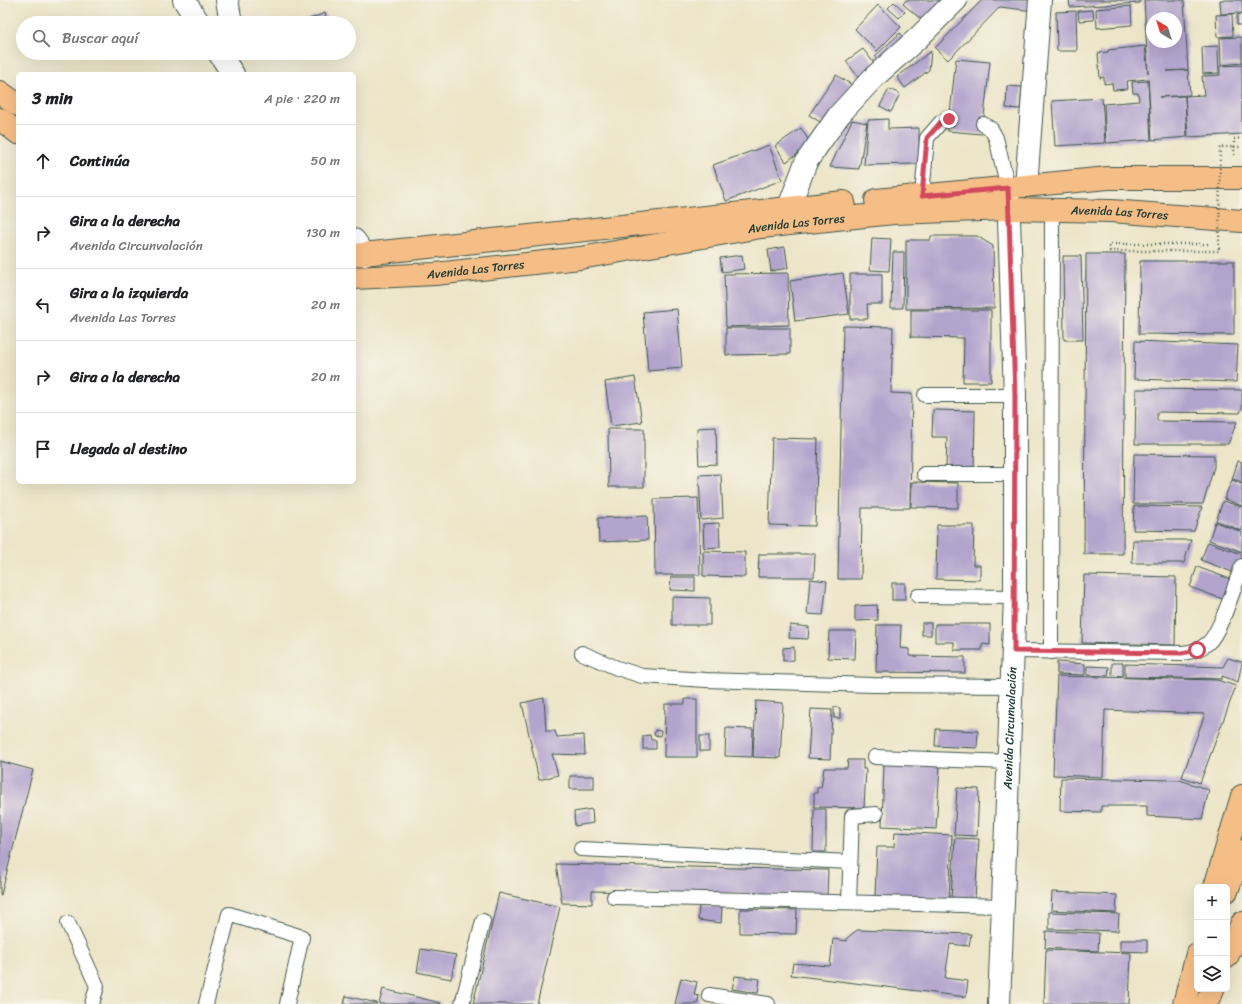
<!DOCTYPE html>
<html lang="es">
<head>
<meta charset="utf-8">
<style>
  body { margin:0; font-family:Sriracha,sans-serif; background:#f6f6f6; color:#202124 }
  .controls { position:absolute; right:12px; bottom:12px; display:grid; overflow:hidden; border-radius:6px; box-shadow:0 4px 16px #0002 }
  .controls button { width:36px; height:36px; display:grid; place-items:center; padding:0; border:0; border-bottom:1px solid #e0e0e0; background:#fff; color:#202124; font:20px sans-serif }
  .compass { position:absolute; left:1146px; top:12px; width:36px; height:36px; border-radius:50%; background:#fff; box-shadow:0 4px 16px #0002; rotate:322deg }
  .stop { position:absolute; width:12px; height:12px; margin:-9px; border:3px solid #d1495b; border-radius:50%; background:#fff }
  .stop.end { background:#d1495b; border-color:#fff; box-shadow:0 1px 4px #0008 }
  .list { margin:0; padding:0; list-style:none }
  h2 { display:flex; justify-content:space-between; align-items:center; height:52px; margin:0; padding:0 16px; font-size:17px }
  h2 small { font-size:13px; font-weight:400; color:#757577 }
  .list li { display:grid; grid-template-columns:26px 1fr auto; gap:12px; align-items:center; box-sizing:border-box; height:72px; padding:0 16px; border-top:1px solid #e0e0e0 }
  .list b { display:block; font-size:15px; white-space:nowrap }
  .list p { margin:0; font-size:13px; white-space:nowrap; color:#757577 }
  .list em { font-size:13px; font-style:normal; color:#757577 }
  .icon { flex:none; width:22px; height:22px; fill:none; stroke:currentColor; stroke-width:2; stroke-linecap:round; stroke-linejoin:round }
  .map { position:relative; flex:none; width:1242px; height:1004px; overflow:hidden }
  .search { position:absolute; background:#fff; box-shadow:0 4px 16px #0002; left:16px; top:16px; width:340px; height:44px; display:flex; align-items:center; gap:10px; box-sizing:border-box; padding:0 14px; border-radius:22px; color:#757577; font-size:15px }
  .panel { position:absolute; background:#fff; box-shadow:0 4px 16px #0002; left:16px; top:72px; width:340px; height:412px; border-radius:6px }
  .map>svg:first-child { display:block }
  .building { fill:#b3a4cd; fill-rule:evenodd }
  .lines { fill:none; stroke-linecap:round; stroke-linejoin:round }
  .service-casing { stroke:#3e564a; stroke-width:16 }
  .minor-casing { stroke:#3e564a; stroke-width:24 }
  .tertiary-casing { stroke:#3e564a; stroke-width:24 }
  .primary-casing { stroke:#3e564a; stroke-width:24 }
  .trunk-casing { stroke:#3e564a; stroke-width:24 }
  .path { stroke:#3e564a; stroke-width:2.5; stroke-dasharray:1 3; stroke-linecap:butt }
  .service { stroke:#fff; stroke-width:14 }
  .minor { stroke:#fff; stroke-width:22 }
  .tertiary { stroke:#fff; stroke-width:22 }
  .primary { stroke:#f6be87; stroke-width:22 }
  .trunk { stroke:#f6be87; stroke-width:22 }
  .path-bridge { stroke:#3e564a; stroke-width:2.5; stroke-dasharray:1 3; stroke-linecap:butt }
  .route { stroke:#d1495b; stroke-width:5 }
  .labels { text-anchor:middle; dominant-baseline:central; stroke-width:3; stroke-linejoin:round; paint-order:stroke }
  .street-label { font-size:12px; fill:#1f3d34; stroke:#f7f3e8 }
</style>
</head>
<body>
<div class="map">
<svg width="1242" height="1004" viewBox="0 0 1242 1004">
  <rect width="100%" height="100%" fill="#f7f3e8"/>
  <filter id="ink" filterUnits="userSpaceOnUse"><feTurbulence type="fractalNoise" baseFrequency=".025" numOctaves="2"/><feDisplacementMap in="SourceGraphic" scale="8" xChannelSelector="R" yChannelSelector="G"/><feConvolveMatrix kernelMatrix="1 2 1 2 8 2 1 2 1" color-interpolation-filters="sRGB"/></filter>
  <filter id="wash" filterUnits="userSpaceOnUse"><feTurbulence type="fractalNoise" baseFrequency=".012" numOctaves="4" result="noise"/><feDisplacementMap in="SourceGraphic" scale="16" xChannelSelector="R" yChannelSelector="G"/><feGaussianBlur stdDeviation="0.9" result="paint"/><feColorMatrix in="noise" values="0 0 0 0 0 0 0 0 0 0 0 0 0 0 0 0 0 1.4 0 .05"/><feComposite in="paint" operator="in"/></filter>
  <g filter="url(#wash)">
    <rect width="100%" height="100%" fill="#ece5c8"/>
    <g id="blocks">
      <g class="building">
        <path d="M 906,0 L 949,0 L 928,25 L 903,4 Z"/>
        <path d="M 982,0 L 1035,0 L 1034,11 L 1000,7 L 948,60 L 935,48 Z"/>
        <path d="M 1069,0 L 1140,0 L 1140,3 L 1070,7 Z"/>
        <path d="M 1144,0 L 1184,0 L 1188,70 L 1167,71 L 1188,70 L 1190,95 L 1159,97 L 1185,96 L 1187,137 L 1152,140 L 1148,79 L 1127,81 L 1128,89 L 1113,90 L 1112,83 L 1104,84 L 1104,77 L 1100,78 L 1098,53 L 1108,52 L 1108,50 L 1145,46 L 1148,73 ZM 1152,18 L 1176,18 L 1176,42 L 1152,42 Z"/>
        <path d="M 1220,0 L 1242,0 L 1242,13 L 1221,14 Z"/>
        <path d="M 894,2 L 905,12 L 899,18 L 888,8 Z"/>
        <path d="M 878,5 L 901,27 L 877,51 L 855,29 Z"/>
        <path d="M 1131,6 L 1132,25 L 1097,28 L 1096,9 Z"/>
        <path d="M 1093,10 L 1094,20 L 1079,21 L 1078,11 Z"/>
        <path d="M 1076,11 L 1077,51 L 1057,51 L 1056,12 Z"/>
        <path d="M 325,13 L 328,23 L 299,23 Z"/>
        <path d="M 1232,14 L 1233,36 L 1217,37 L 1216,15 Z"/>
        <path d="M 1242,14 L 1242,25 L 1237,25 L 1237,15 Z"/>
        <path d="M 900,33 L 909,43 L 883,66 L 875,56 Z"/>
        <path d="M 1242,37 L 1242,63 L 1221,65 L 1220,38 Z"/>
        <path d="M 1218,46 L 1219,73 L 1203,74 L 1202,47 Z"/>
        <path d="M 863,49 L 878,68 L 861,81 L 846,61 Z"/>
        <path d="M 931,51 L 929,70 L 905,88 L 897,77 Z"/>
        <path d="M 956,59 L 990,62 L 982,134 L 948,131 Z"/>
        <path d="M 1242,65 L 1242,134 L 1188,137 L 1185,96 L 1204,95 L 1202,76 L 1220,75 L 1220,66 Z"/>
        <path d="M 836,75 L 852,85 L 825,125 L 809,115 Z"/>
        <path d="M 1148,81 L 1151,140 L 1106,143 L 1104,104 L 1139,101 L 1138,93 L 1133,93 L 1132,82 Z"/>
        <path d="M 1007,86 L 1022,87 L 1020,109 L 1006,108 Z"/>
        <path d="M 889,89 L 900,94 L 891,112 L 880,106 Z"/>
        <path d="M 1102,98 L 1105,143 L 1055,146 L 1052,101 Z"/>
        <path d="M 888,119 L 888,129 L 919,128 L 919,164 L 864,165 L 868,120 Z"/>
        <path d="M 852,120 L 867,123 L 859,169 L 830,167 Z"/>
        <path d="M 801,128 L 811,144 L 786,162 L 775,146 Z"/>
        <path d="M 769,145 L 782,180 L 726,201 L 713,165 Z"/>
        <path d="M 931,236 L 977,236 L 993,246 L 994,308 L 906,309 L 906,240 L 931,240 Z"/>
        <path d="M 872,238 L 891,239 L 889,271 L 870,270 Z"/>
        <path d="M 785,247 L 788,268 L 771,271 L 768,250 Z"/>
        <path d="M 893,252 L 904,252 L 903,308 L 891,308 Z"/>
        <path d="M 1086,254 L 1125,254 L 1123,554 L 1084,554 Z"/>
        <path d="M 742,255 L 744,269 L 722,272 L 720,258 Z"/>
        <path d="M 1063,256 L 1081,256 L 1083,340 L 1064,340 Z"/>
        <path d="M 1140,261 L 1234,261 L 1234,335 L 1139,334 Z"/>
        <path d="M 788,273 L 789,325 L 726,327 L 724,274 Z"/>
        <path d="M 843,273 L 849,314 L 795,321 L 790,281 Z"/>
        <path d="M 850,274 L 882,274 L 882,304 L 867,304 L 868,319 L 850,319 Z"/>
        <path d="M 677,309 L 682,368 L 648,371 L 643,312 Z"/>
        <path d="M 911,310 L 991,310 L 991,382 L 963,382 L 964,338 L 911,337 Z"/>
        <path d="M 843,326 L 893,327 L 891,393 L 912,394 L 910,508 L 862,508 L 861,579 L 838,579 Z"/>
        <path d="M 726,328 L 790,328 L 790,354 L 726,355 Z"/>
        <path d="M 1135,341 L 1238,345 L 1236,382 L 1134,379 Z"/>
        <path d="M 635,377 L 642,422 L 611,426 L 605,382 Z"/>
        <path d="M 1136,389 L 1242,390 L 1242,408 L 1240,413 L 1157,412 L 1157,421 L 1237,422 L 1228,444 L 1135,444 Z"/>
        <path d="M 933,410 L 975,411 L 974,470 L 946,469 L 947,437 L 932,437 Z"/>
        <path d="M 716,427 L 717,464 L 699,465 L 697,428 Z"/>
        <path d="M 608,429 L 644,429 L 644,487 L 609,487 Z"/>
        <path d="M 772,438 L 818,439 L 815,526 L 769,525 Z"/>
        <path d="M 1134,454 L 1214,455 L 1214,467 L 1203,504 L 1133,504 Z"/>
        <path d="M 1238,461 L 1242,462 L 1242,482 L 1232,479 Z"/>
        <path d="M 721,474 L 723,518 L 701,520 L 699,475 Z"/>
        <path d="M 1232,480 L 1242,484 L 1242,506 L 1224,499 Z"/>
        <path d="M 912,482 L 958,483 L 958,508 L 911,507 Z"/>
        <path d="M 698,498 L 700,575 L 655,575 L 654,499 Z"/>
        <path d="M 1223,501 L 1242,507 L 1242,531 L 1216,521 Z"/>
        <path d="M 1134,506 L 1202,507 L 1194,531 L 1133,530 Z"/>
        <path d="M 647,516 L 648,540 L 599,542 L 598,518 Z"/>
        <path d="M 1215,522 L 1242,532 L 1242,552 L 1209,540 Z"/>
        <path d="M 719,523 L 720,547 L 704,548 L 703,524 Z"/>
        <path d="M 937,525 L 974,525 L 973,565 L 980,565 L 980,580 L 936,579 Z"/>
        <path d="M 1133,540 L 1191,540 L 1184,563 L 1132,563 Z"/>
        <path d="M 1208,542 L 1242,554 L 1235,573 L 1201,560 Z"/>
        <path d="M 703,551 L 745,552 L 745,577 L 703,576 Z"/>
        <path d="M 759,554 L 815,554 L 814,577 L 758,577 Z"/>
        <path d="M 1197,567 L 1233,580 L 1225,600 L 1190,587 Z"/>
        <path d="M 1084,575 L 1176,577 L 1175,645 L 1082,643 Z"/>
        <path d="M 671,577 L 695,577 L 695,591 L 670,590 Z"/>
        <path d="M 810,579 L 827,581 L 823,615 L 807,614 Z"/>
        <rect x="892" y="583" width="13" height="17"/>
        <path d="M 672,597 L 710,598 L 710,625 L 672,625 Z"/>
        <path d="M 877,605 L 878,620 L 855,621 L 855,606 Z"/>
        <rect x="922" y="623" width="9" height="12"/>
        <path d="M 935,624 L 990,624 L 990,645 L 982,644 L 982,650 L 954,650 L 954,642 L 935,642 Z"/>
        <path d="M 790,625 L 809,627 L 808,639 L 789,638 Z"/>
        <path d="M 877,625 L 901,625 L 900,648 L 909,649 L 909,656 L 965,657 L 965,673 L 876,672 Z"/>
        <path d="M 829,631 L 856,631 L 855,659 L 828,658 Z"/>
        <path d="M 794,647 L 794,660 L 783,661 L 783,648 Z"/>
        <path d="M 1228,658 L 1242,662 L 1238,682 L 1222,676 L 1222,679 L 1125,677 L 1125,664 L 1223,667 Z"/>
        <path d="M 1057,662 L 1085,664 L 1085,675 L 1057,674 Z"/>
        <path d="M 1112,663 L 1123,663 L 1123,676 L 1112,675 Z"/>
        <path d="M 1087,666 L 1109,667 L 1108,676 L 1087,675 Z"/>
        <path d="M 1057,676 L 1217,680 L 1236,686 L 1200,783 L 1182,777 L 1205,714 L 1105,710 L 1103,777 L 1053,775 Z"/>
        <path d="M 544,698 L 546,731 L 555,731 L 557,737 L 584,735 L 585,755 L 552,754 L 558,775 L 539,780 L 522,703 Z"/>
        <path d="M 685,699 L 697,699 L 697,757 L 664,757 L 665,704 L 685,704 Z"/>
        <path d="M 756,701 L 783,703 L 780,758 L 753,757 Z"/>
        <path d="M 834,707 L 840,708 L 840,718 L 834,718 Z"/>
        <path d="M 811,709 L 832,710 L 830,759 L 808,758 Z"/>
        <path d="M 726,728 L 753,729 L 752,757 L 725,756 Z"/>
        <path d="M 936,729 L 978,731 L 977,748 L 935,746 Z"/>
        <path d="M 655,730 L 661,731 L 660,736 L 654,735 Z"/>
        <path d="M 650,735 L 651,740 L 656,740 L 656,749 L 643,749 L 643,736 Z"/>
        <rect x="700" y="736" width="9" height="15"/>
        <path d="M 848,760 L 863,760 L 863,769 L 866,769 L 864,808 L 814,807 L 814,793 L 817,793 L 817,787 L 821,788 L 824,768 L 847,768 Z"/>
        <path d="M 0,761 L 33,770 L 1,895 L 0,895 Z"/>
        <path d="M 884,764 L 940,766 L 936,829 L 882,826 Z"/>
        <rect x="570" y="776" width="24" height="13"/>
        <path d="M 1061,778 L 1180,780 L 1209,790 L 1202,819 L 1147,816 L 1147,806 L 1101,806 L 1101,812 L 1060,811 Z"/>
        <path d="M 957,788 L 979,789 L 977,836 L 954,835 Z"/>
        <path d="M 592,809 L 593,823 L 575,826 L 574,812 Z"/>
        <path d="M 814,809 L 826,809 L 826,852 L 813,852 Z"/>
        <path d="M 895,832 L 952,835 L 949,899 L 875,896 L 877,847 L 894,847 Z"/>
        <path d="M 955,838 L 979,839 L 975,899 L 951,897 Z"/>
        <path d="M 556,864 L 828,870 L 827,896 L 592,891 L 592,904 L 562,903 Z"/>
        <path d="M 1052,892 L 1117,895 L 1116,913 L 1051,910 Z"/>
        <path d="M 499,893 L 560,907 L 537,1004 L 473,1004 Z"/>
        <path d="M 699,905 L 722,907 L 721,923 L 698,920 Z"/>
        <path d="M 740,909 L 797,910 L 796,934 L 740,933 Z"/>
        <path d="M 1049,912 L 1119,914 L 1118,931 L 1049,929 Z"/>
        <path d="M 857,930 L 971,934 L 969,946 L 950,944 L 945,978 L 968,981 L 966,997 L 791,975 L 793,963 L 830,966 L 833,939 L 847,941 L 847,938 Z"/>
        <path d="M 1046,931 L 1099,933 L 1098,951 L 1045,948 Z"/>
        <path d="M 1120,940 L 1147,940 L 1147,952 L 1120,951 Z"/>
        <path d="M 421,949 L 456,955 L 451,979 L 417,972 Z"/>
        <path d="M 1046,950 L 1131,953 L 1129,1004 L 1044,1004 Z"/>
        <path d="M 735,976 L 760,979 L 758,993 L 732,989 Z"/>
        <path d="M 681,978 L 697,982 L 694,995 L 699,996 L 697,1004 L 675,1004 Z"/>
        <path d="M 383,989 L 441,1003 L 441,1004 L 379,1004 Z"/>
        <path d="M 346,996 L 377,1003 L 377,1004 L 344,1004 Z"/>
      </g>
    </g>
  </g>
  <g filter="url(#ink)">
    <use href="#blocks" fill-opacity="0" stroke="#3e564a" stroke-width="1"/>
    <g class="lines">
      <g class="service-casing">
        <g id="service">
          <path d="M 983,124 L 991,129 L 996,138 L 1008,188"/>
          <path d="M 922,196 L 927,138 L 941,122 L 949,119"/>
          <path d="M 925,395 L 1015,395"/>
          <path d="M 924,474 L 1015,474"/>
          <path d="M 918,596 L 1015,597"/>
          <path d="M 1014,651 L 1183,653 C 1192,652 1201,649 1208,643 C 1221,632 1235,584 1242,566"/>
          <path d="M 1051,652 L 1052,210"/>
          <path d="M 582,653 L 617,668 L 642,676 L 706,680 L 873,685 L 1013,686"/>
          <path d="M 875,757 L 1010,762"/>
          <path d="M 581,849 L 850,862"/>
          <path d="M 614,897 L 1004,906"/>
          <path d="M 849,902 L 852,816 L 876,814"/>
          <path d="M 68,923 L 97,986 L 92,1004"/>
          <path d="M 709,995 L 768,1004"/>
          <path d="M 206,1004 L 229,914 L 302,937 L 287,1004"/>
          <path d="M 462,1004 L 483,921"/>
        </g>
      </g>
      <g class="minor-casing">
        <g id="minor">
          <path d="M 184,0 L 199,23"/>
          <path d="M 227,0 L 231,23"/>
          <path d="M 219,53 L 233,74"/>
          <path d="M 1026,186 L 1040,0"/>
          <path d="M 789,207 L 806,162 L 839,115 L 873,78 L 918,38 L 956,0"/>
          <path d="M 354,240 L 365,255"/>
        </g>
      </g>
      <g class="tertiary-casing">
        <g id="tertiary">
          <path id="s1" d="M 999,1004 L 1015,597 L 1015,395 L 1008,190"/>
        </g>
      </g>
      <g class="primary-casing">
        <g id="primary">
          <path d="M 0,92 L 18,105"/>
          <path d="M 0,119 L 18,133"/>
          <path d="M 876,200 L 1108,178 L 1242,178"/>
          <path d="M 354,255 L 844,202"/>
          <path id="s2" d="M 354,278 L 435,274 L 580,258 L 761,227 L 893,213 L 1009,209 L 1111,211 L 1242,221"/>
        </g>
      </g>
      <g class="trunk-casing">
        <g id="trunk">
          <path d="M 1215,887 L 1242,796"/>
          <path d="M 1227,891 L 1242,851"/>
          <path d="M 1227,957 L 1242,923"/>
          <path d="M 1184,1004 L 1197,954"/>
          <path d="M 1206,1004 L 1213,989"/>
        </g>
      </g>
      <path class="path" d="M 1234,155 L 1234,139 L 1242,138"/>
      <use href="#service" class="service"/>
      <use href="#minor" class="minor"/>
      <use href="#tertiary" class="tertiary"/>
      <use href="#primary" class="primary"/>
      <use href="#trunk" class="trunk"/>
      <path class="path-bridge" d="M 1208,244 L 1111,244 L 1109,247 L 1110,251 L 1219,251 L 1220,147 L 1242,147"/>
    </g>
  </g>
  <g class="lines" filter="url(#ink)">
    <path class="route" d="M 949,119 L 941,122 L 927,138 L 922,196 L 1008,188 L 1015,395 L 1014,651 L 1182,653 L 1197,650"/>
  </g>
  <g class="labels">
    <g class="street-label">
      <text stroke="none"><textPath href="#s2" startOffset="770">Avenida Las Torres</textPath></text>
      <text stroke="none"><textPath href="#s2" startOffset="446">Avenida Las Torres</textPath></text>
      <text stroke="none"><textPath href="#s2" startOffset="122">Avenida Las Torres</textPath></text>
      <text stroke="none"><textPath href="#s1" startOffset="276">Avenida Circunvalación</textPath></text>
    </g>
  </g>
</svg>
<div class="controls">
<button>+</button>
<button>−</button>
<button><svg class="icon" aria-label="layers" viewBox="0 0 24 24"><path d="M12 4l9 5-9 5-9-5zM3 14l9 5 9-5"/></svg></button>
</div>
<svg class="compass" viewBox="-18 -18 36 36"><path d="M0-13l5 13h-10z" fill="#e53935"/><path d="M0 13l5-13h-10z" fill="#757577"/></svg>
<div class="stop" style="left:1197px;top:650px"></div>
<div class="stop end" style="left:949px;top:119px"></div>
<div class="search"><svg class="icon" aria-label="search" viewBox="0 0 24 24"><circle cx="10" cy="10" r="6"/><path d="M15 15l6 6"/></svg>Buscar aquí</div>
<section class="panel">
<h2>3 min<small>A pie · 220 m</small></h2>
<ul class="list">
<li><svg class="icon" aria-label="ahead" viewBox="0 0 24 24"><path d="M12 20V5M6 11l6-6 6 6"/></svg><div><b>Continúa</b></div><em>50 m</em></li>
<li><svg class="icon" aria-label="right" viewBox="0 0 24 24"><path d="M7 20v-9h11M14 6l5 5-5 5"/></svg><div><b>Gira a la derecha</b><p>Avenida Circunvalación</p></div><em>130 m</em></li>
<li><svg class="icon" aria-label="left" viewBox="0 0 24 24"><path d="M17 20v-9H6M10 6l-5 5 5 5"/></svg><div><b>Gira a la izquierda</b><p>Avenida Las Torres</p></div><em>20 m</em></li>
<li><svg class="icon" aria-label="right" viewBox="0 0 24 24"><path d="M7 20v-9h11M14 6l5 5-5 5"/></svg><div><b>Gira a la derecha</b></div><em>20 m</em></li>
<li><svg class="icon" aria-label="arrive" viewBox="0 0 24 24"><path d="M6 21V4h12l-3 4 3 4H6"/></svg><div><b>Llegada al destino</b></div></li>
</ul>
</section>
</div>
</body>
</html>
